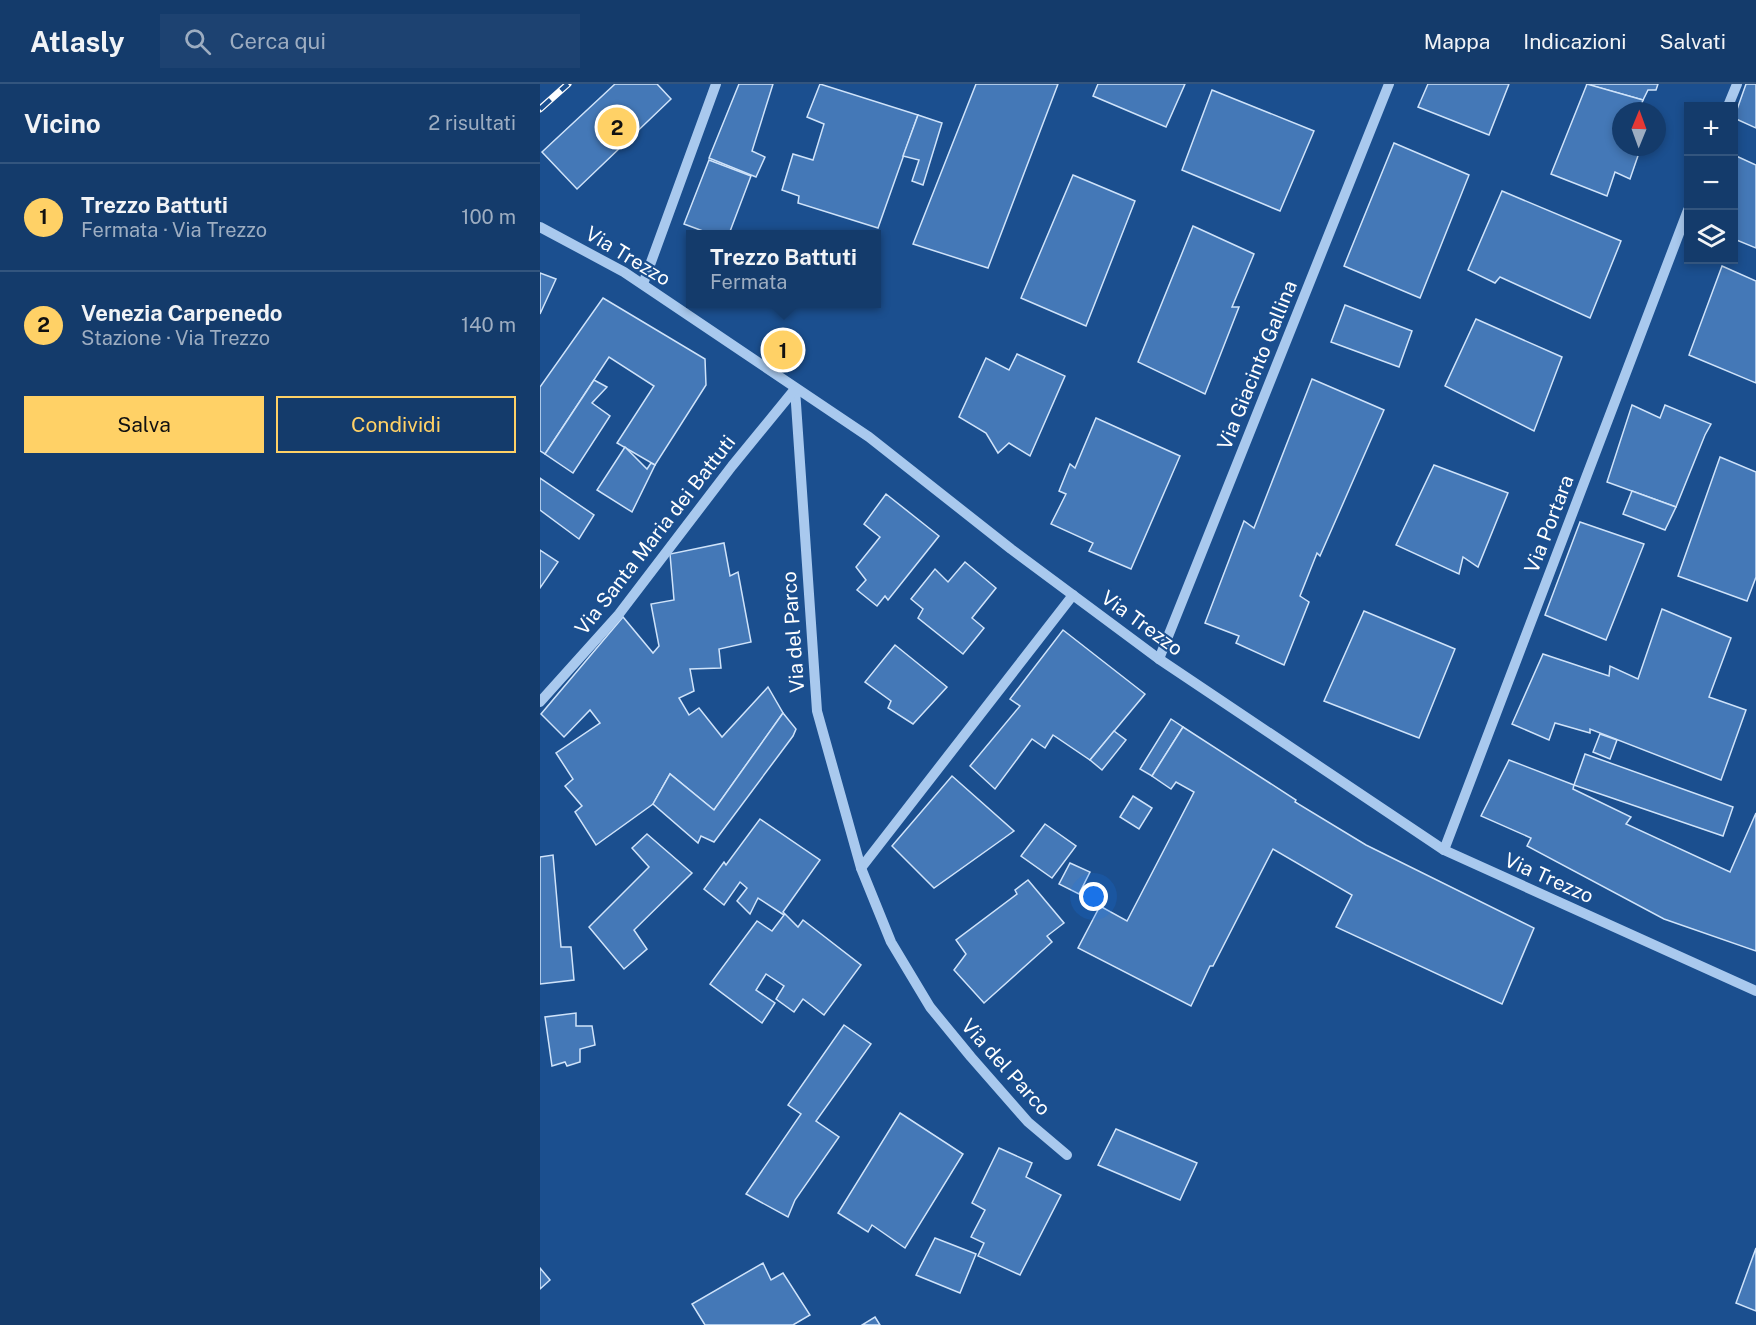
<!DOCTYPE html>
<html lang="it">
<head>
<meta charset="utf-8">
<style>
  body { margin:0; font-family:"Public Sans",sans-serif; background:#1d4271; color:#f1f3f6 }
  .controls { position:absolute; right:18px; top:18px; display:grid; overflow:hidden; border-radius:0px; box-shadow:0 3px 9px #0003 }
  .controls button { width:54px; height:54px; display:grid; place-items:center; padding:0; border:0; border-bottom:2px solid #33557e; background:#143b6b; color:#f1f3f6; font:30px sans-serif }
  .compass { position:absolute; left:1072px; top:18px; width:54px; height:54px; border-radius:50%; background:#143b6b; box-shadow:0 3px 9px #0003; rotate:1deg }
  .you { position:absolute; left:554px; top:813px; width:21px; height:21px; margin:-15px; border:4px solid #fff; border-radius:50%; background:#1a73e8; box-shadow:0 0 0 9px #1a73e833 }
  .badge { display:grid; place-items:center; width:39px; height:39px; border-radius:50%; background:#ffd166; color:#111; font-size:20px; font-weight:700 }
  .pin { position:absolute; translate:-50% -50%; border:3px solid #fff; box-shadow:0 2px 6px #0006 }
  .popup { position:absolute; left:146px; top:146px; width:195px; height:78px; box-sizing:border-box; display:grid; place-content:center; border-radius:0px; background:#143b6b; filter:drop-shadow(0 2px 4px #0005); font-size:20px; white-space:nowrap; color:#9dadc1 }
  .popup b { font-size:22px; color:#f1f3f6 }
  .popup::after { content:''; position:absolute; left:50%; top:100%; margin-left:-12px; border:12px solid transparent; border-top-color:#143b6b }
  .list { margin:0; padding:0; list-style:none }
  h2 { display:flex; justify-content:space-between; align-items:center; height:78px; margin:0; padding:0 24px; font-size:26px }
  h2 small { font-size:20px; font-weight:400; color:#9dadc1 }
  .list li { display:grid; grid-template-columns:39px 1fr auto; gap:18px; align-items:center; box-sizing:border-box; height:108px; padding:0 24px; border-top:2px solid #33557e }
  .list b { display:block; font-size:22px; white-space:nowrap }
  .list p { margin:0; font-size:20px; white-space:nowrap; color:#9dadc1 }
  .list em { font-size:20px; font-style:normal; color:#9dadc1 }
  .actions { display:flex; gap:12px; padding:18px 24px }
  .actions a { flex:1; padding:14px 0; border:2px solid #ffd166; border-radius:0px; text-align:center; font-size:21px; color:#ffd166 }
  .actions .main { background:#ffd166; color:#111 }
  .icon { flex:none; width:33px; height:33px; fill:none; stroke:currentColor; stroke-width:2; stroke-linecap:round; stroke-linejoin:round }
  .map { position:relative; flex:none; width:1216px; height:1241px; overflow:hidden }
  header { display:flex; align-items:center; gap:36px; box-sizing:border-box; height:84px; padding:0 30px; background:#143b6b; border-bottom:2px solid #33557e }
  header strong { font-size:28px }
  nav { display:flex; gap:33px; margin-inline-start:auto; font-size:21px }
  .search { width:420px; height:54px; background:#1d4271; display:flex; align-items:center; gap:15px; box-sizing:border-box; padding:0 21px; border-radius:0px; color:#9dadc1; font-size:22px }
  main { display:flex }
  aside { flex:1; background:#143b6b }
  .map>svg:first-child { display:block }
  .building { fill:#4478b7; stroke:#cfe3fa; stroke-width:1.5 }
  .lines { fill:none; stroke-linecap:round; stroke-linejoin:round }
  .minor { stroke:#a9c9ee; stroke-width:10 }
  .rail-casing { stroke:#fff; stroke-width:7 }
  .rail { stroke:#1b4f8f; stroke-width:4.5; stroke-dasharray:14; stroke-linecap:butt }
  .labels { text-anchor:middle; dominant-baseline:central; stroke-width:4.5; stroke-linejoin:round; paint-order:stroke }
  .street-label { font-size:20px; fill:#fff; stroke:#1b4f8f }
</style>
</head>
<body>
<header>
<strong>Atlasly</strong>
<div class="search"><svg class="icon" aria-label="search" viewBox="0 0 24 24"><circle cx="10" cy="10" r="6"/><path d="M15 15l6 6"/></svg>Cerca qui</div>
<nav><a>Mappa</a><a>Indicazioni</a><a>Salvati</a></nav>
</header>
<main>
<aside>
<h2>Vicino<small>2 risultati</small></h2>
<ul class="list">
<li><span class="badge">1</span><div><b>Trezzo Battuti</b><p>Fermata · Via Trezzo</p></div><em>100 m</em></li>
<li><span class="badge">2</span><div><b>Venezia Carpenedo</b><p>Stazione · Via Trezzo</p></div><em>140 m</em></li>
</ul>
<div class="actions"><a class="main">Salva</a><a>Condividi</a></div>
</aside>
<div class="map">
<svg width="1216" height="1241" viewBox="0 0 1216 1241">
  <rect width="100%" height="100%" fill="#1b4f8f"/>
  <g class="building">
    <path d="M 75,0 L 117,0 L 131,15 L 37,105 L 2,68 Z"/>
    <path d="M 199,0 L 233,0 L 212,67 L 225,73 L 216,93 L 169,74 Z"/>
    <path d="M 280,0 L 378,31 L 338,144 L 258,119 L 259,112 L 242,106 L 253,70 L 273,76 L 284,40 L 267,33 Z"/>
    <path d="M 436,0 L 518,0 L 448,184 L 373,160 Z"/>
    <path d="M 558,0 L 645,0 L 626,43 L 553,12 Z"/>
    <path d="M 888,0 L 969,0 L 949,51 L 878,23 Z"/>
    <path d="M 1046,0 L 1118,0 L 1116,6 L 1108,6 L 1103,16 Z"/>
    <path d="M 1047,0 L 1103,16 L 1099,27 L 1081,27 L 1081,63 L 1101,63 L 1090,95 L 1075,88 L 1067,112 L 1011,90 Z"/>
    <path d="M 1206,0 L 1216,0 L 1216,44 L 1194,34 Z"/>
    <path d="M 672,6 L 774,47 L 740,127 L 642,86 Z"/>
    <path d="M 378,31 L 402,39 L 383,101 L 372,97 L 379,76 L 363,72 Z"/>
    <path d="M 854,59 L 929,91 L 880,214 L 804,182 Z"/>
    <path d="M 1194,71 L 1216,81 L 1216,164 L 1194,155 Z"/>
    <path d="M 169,76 L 211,92 L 189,150 L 171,150 L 144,140 Z"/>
    <path d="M 533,91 L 595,117 L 546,242 L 481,214 Z"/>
    <path d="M 962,107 L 1081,157 L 1050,234 L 960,193 L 955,199 L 928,186 Z"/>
    <path d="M 653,142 L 714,170 L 692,223 L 699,223 L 665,310 L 598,278 Z"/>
    <path d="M 1182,182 L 1216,197 L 1216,299 L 1149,271 Z"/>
    <path d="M 0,189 L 16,195 L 0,230 Z"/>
    <path d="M 63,214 L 165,275 L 166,301 L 115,381 L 77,359 L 114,302 L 69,273 L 5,370 L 0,367 L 0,303 Z"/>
    <path d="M 805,221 L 872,247 L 859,283 L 791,258 Z"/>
    <path d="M 936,235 L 1022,273 L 994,347 L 905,302 Z"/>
    <path d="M 477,270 L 525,292 L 490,372 L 469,359 L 458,369 L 446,349 L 419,333 L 446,274 L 469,286 Z"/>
    <path d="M 772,295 L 844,326 L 780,472 L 777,469 L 760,512 L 769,518 L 744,581 L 696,559 L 699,552 L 665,539 L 704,437 L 714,444 Z"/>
    <path d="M 54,296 L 67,303 L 52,319 L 70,332 L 33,389 L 5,370 Z"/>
    <path d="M 1092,321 L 1120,334 L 1125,321 L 1171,340 L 1165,351 L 1136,423 L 1067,398 Z"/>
    <path d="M 556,334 L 640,372 L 591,485 L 549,467 L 553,459 L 511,440 L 526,410 L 519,407 L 530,380 L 535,384 Z"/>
    <path d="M 85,363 L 107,385 L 111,379 L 115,381 L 92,428 L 57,406 Z"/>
    <path d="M 1180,373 L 1216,388 L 1216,493 L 1207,517 L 1138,492 Z"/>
    <path d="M 894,381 L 968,409 L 938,483 L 923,473 L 919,490 L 856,461 Z"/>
    <path d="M 0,394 L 54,431 L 39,455 L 0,426 Z"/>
    <path d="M 1092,407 L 1136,423 L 1125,446 L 1083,430 Z"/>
    <path d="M 346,410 L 399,452 L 348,516 L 345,512 L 337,522 L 317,506 L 326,496 L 316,483 L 340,453 L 324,440 Z"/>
    <path d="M 1040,438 L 1104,460 L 1066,556 L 1005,531 Z"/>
    <path d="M 184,459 L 190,492 L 198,488 L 211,558 L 179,565 L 181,584 L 150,585 L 154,607 L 139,614 L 149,631 L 159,624 L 182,653 L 228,603 L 243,629 L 174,726 L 130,690 L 113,720 L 56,761 L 35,728 L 42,722 L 25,702 L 33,695 L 16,669 L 60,639 L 50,626 L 24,653 L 1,630 L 83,533 L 113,569 L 119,562 L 111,520 L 134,516 L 130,470 Z"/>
    <path d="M 0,466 L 18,478 L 0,504 Z"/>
    <path d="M 425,478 L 456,504 L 432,534 L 444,544 L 423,570 L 378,534 L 383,525 L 371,515 L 395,485 L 408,498 Z"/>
    <path d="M 1122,525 L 1191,554 L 1169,613 L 1206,626 L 1181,696 L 1050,645 L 1050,649 L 1015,639 L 1009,656 L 972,640 L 1003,570 L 1069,592 L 1070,582 L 1098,595 Z"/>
    <path d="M 824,527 L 915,565 L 879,654 L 784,617 Z"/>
    <path d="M 523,546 L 605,610 L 550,676 L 513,651 L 505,664 L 492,655 L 455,705 L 430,682 L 480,622 L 470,615 Z"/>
    <path d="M 355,561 L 407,603 L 373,640 L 348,624 L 351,617 L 325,598 Z"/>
    <path d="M 243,629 L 256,645 L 253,652 L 174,758 L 161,752 L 158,759 L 113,720 L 130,690 L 174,726 Z"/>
    <path d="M 631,635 L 643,643 L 612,692 L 600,685 Z"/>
    <path d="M 643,643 L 756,716 L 755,718 L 826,761 L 994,844 L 962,920 L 796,843 L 812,811 L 733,765 L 673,882 L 670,882 L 651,922 L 538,864 L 560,822 L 587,837 L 654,708 L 636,698 L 631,705 L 612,692 Z"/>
    <path d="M 574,647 L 586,656 L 562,686 L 550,676 Z"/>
    <path d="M 1060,650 L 1077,656 L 1070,675 L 1053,668 Z"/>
    <path d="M 1045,670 L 1193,723 L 1183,752 L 1034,701 Z"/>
    <path d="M 969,676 L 1034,701 L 1033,705 L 1091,733 L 1086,740 L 1190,788 L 1216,729 L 1216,867 L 1124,835 L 987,762 L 991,754 L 941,732 Z"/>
    <path d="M 412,692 L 474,747 L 394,804 L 352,762 Z"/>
    <path d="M 593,712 L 612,724 L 599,745 L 580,733 Z"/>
    <path d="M 220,735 L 280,776 L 243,828 L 258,843 L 263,836 L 321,881 L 284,931 L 263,915 L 254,928 L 236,915 L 244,902 L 226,890 L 216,906 L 235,919 L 222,939 L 170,900 L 217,837 L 232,847 L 244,831 L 218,814 L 210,830 L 197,817 L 207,804 L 200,798 L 184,821 L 164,805 L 184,778 L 186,781 Z"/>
    <path d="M 505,740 L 536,762 L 512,794 L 481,772 Z"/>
    <path d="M 107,750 L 152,789 L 94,846 L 107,865 L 84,885 L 49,843 L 109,783 L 92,764 Z"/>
    <path d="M 13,771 L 21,863 L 31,863 L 34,896 L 0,900 L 0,773 Z"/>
    <path d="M 530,779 L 550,788 L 539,810 L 519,800 Z"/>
    <path d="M 488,796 L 524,839 L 507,852 L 512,858 L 444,919 L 414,886 L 426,870 L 416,856 L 477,810 L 475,806 Z"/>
    <path d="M 36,929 L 36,942 L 52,942 L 55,961 L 40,965 L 40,978 L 27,982 L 25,978 L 12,982 L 5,933 Z"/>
    <path d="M 304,941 L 331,960 L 276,1037 L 299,1053 L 255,1116 L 248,1133 L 206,1110 L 261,1030 L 248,1021 Z"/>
    <path d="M 360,1029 L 423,1070 L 365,1164 L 332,1141 L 328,1148 L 298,1129 Z"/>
    <path d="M 576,1045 L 657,1079 L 640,1116 L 558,1081 Z"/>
    <path d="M 459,1064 L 492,1079 L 486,1093 L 521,1111 L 480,1191 L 438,1172 L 444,1159 L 431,1153 L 445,1126 L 432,1119 Z"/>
    <path d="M 395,1154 L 436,1170 L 420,1209 L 376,1191 Z"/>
    <path d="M 1216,1164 L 1216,1227 L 1196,1219 Z"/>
    <path d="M 223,1179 L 231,1196 L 243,1189 L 270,1231 L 253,1241 L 165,1241 L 152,1220 Z"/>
    <path d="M 0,1184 L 10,1196 L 0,1205 Z"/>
    <path d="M 335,1233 L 340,1241 L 322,1241 Z"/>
  </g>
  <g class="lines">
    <g class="minor">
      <path d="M 1188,22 L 1197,0"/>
      <path d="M 0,143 L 84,188 L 329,353 L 471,465 L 619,575 L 904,766 L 1216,907"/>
      <path d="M 103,200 L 176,0"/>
      <path d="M 255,305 L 277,627 L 321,784 L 351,858 L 390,923 L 431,973 L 488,1038 L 527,1071"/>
      <path d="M 619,575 L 849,0"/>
      <path d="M 0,618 L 79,530 L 192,382 L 255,305"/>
      <path d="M 904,766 L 1148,126"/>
      <path d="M 321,784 L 533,511"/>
    </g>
    <g class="rail-casing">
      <path id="rail" d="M 0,25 L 28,0"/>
    </g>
    <use href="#rail" class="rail"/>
  </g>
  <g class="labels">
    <g class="street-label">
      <text transform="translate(88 172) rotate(31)">Via Trezzo</text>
      <text transform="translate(717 281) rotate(-68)">Via Giacinto Gallina</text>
      <text transform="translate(1009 440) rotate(-69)">Via Portara</text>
      <text transform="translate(115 451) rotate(-52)">Via Santa Maria dei Battuti</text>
      <text transform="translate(602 539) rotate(36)">Via Trezzo</text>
      <text transform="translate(253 548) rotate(-94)">Via del Parco</text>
      <text transform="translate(1009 794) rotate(24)">Via Trezzo</text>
      <text transform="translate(466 983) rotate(48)">Via del Parco</text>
    </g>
  </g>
</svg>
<div class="controls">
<button>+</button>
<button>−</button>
<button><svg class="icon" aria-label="layers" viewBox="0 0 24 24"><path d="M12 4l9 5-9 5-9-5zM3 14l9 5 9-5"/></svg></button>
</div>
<svg class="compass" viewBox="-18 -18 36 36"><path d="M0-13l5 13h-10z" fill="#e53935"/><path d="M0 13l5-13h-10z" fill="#9dadc1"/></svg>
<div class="you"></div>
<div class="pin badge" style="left:243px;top:266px">1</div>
<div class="popup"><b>Trezzo Battuti</b>Fermata</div>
<div class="pin badge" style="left:77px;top:43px">2</div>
</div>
</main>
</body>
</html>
